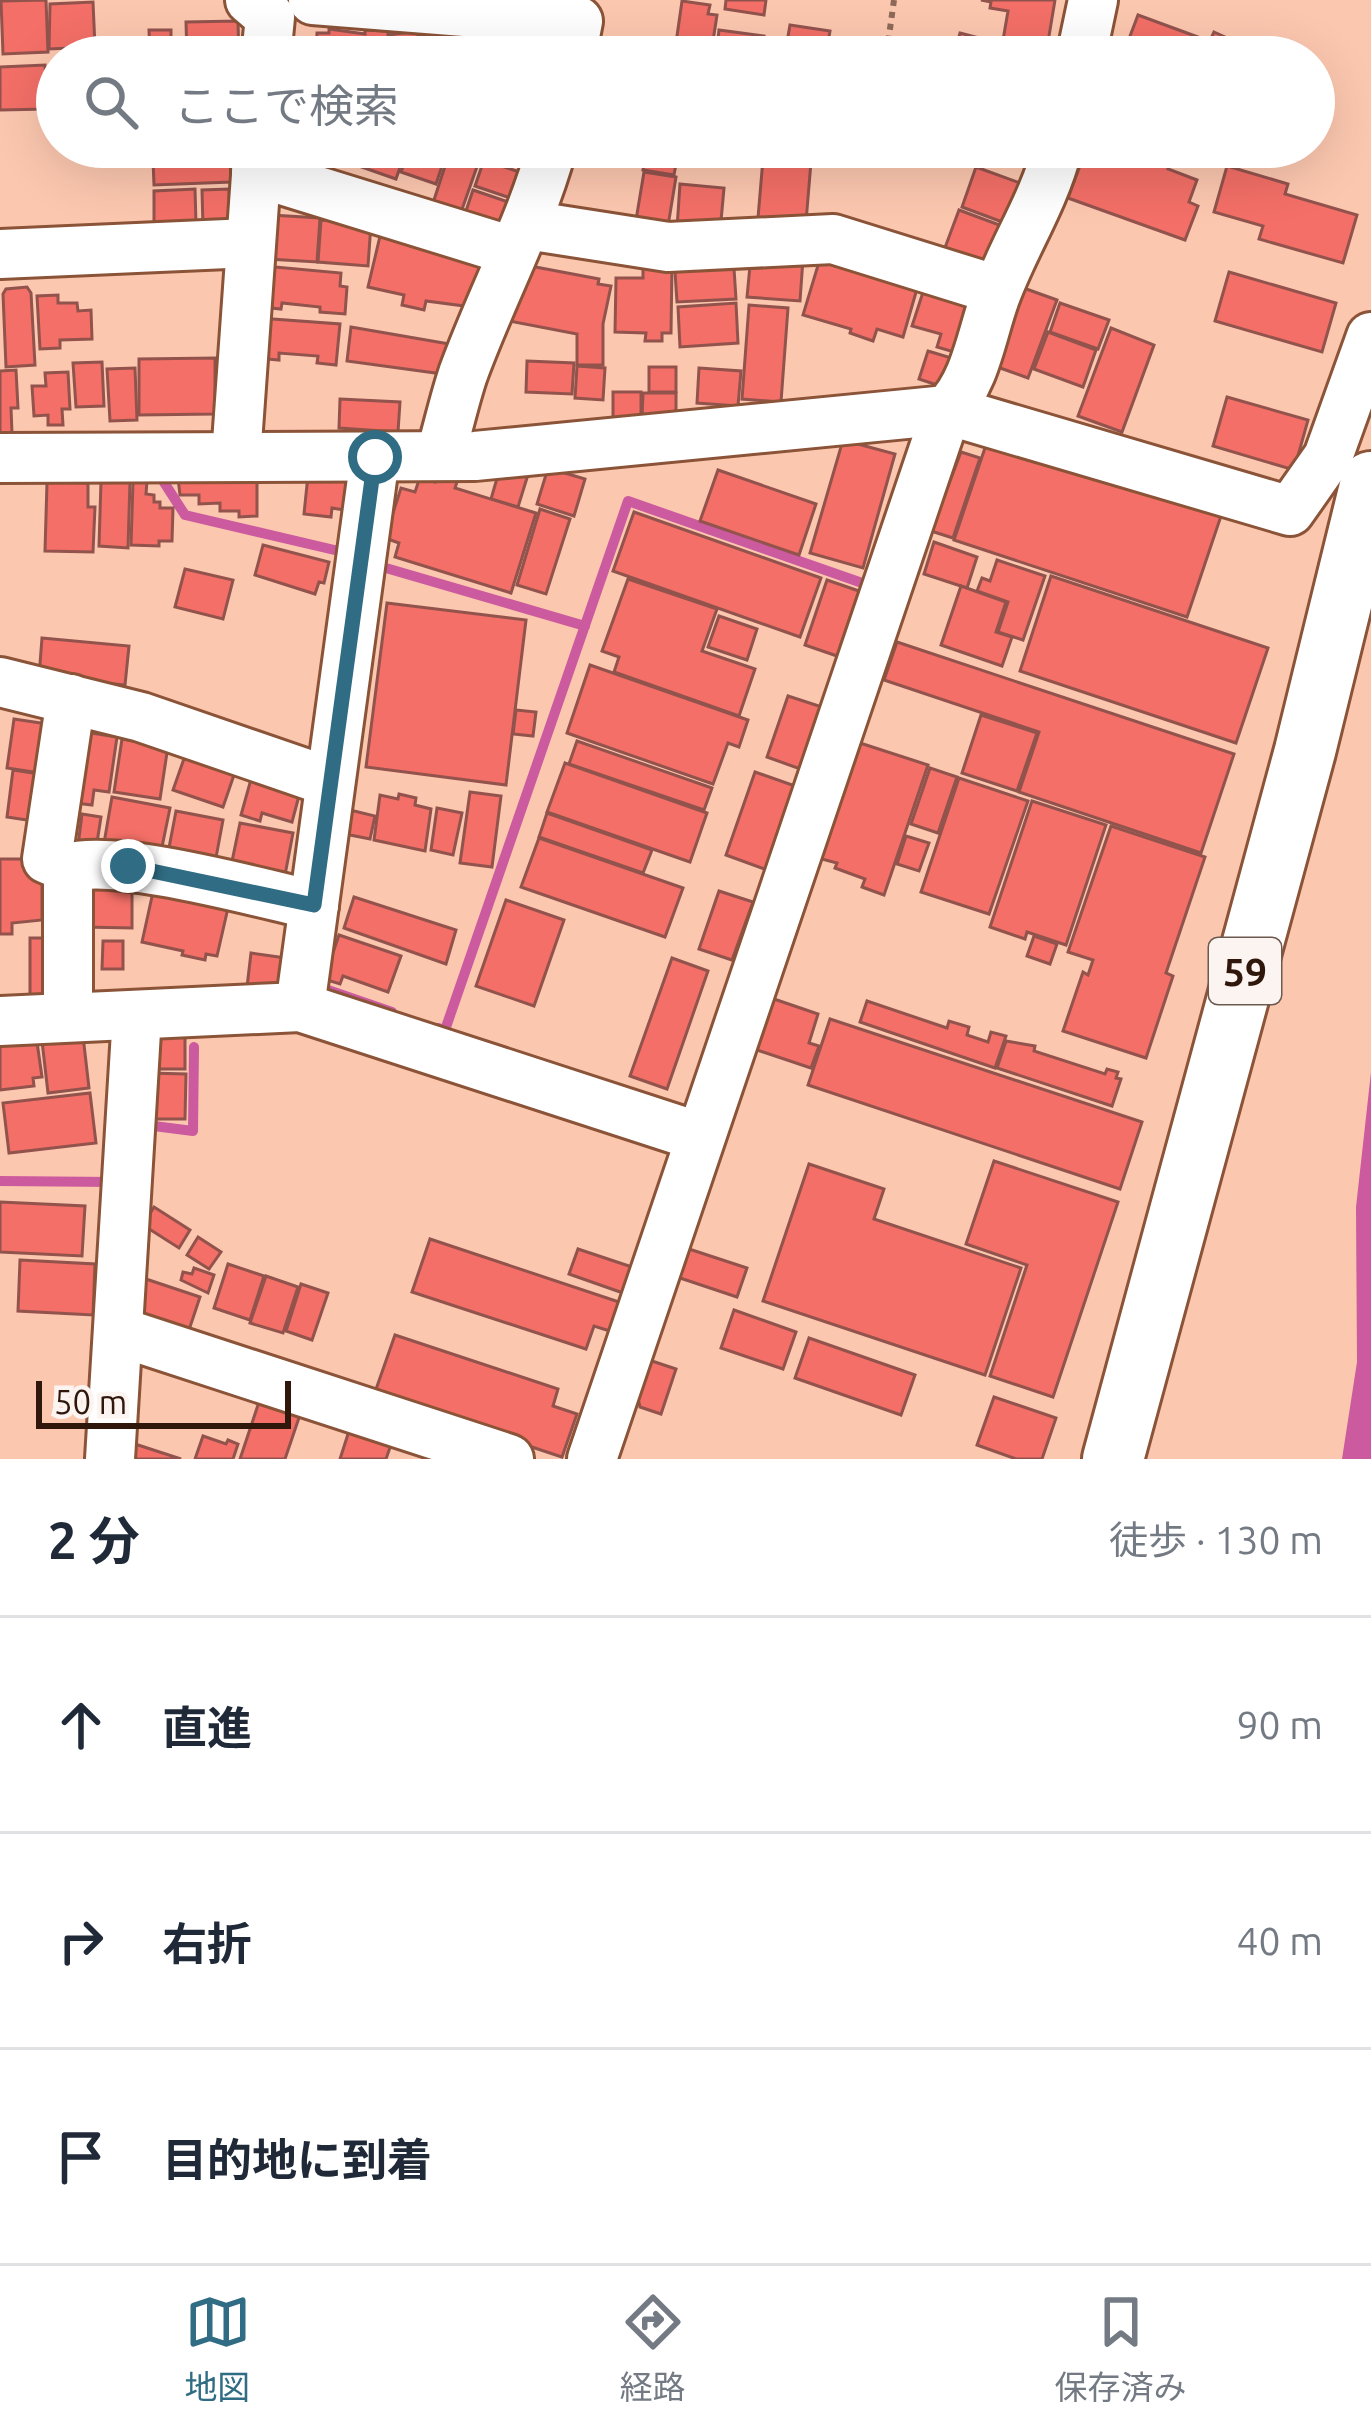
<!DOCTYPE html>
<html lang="ja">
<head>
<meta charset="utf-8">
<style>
  body { margin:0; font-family:Ubuntu,"Noto Sans JP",sans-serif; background:#f2f2f3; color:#1f2937 }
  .scale { position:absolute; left:36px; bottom:30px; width:255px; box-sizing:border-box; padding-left:12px; border:6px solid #2f170c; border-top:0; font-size:33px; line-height:42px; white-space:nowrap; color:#2f170c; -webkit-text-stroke:9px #fbf4f0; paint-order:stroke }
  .stop { position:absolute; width:36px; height:36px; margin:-27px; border:9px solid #306c83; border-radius:50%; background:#fff }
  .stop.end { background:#306c83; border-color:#fff; box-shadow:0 3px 12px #0008 }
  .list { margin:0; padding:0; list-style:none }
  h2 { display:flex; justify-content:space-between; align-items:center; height:156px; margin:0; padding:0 48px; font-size:51px }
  h2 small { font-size:39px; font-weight:400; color:#747a83 }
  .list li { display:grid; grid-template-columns:78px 1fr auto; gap:36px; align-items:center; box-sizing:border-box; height:216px; padding:0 48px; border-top:3px solid #e0e1e3 }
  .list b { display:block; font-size:45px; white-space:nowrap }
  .list em { font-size:39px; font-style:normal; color:#747a83 }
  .icon { flex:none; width:66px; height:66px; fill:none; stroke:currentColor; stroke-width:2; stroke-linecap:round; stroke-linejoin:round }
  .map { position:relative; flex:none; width:1371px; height:1459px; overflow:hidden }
  .search { position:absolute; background:#fff; box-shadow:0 12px 48px #0002; left:36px; right:36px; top:36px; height:132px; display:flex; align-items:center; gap:30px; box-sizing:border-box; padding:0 42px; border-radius:66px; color:#747a83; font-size:45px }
  .sheet { height:804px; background:#fff }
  nav { display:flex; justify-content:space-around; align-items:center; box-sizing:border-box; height:168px; border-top:3px solid #e0e1e3; background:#fff; font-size:33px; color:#747a83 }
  nav a { display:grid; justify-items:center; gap:6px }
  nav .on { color:#306c83 }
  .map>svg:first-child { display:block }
  .water { fill:#cc5a9e }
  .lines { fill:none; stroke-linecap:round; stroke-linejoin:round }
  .stream { stroke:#cc5a9e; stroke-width:10 }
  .building { fill:#f36f67; stroke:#92534d; stroke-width:3 }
  .minor-casing { stroke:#8b5337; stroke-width:54 }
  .major-casing { stroke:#8b5337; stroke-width:66 }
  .path { stroke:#8e6958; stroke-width:6; stroke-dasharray:6 6; stroke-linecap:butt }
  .minor { stroke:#fff; stroke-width:48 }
  .major { stroke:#fff; stroke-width:60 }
  .route { stroke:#306c83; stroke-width:15 }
  .labels { text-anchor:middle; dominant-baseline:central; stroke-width:10; stroke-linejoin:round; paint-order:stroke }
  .shield { fill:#fbf4f0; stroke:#6c5950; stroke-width:3 }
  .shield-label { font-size:39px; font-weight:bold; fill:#2f170c }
</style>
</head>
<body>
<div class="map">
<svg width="1371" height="1459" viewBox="0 0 1371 1459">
  <rect width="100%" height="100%" fill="#fcc7af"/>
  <path class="water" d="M 1371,1072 L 1371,1459 L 1342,1459 L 1357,1362 L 1356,1207 Z"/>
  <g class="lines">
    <g class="stream">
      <path d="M 158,473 L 185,515 L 343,552"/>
      <path d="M 379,566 L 585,626"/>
      <path d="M 325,989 L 392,1012"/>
      <path d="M 438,1028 L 445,1030 L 628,501 L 865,584"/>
      <path d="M 146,1128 L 146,1125 L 193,1131 L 194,1047"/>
      <path d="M 0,1181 L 113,1182"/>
    </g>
  </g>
  <g class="building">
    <path d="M 46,0 L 48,52 L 3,54 L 1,1 Z"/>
    <path d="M 726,0 L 766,0 L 764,15 L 725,9 Z"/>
    <path d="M 981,0 L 1055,0 L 1046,54 L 1002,46 L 1008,11 L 990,8 L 991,2 Z"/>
    <path d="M 682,1 L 710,5 L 708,14 L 717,15 L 711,54 L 676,43 Z"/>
    <path d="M 93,2 L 95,47 L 49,49 L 50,4 Z"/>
    <path d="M 1138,15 L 1206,40 L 1200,57 L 1138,57 L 1124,52 Z"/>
    <path d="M 238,21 L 239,57 L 187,57 L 186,22 Z"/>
    <path d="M 790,25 L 830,31 L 827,48 L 787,42 Z"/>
    <path d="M 329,29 L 365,34 L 365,30 L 388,31 L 388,35 L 418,31 L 418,35 L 426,36 L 425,57 L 316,57 L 317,33 L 329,33 Z"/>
    <path d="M 149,30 L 171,30 L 171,41 L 181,40 L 182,57 L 150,57 Z"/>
    <path d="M 719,30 L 764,36 L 761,57 L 716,57 Z"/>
    <path d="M 441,31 L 526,34 L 525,57 L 441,57 Z"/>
    <path d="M 1214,32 L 1234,41 L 1227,57 L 1206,49 Z"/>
    <path d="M 960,33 L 987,40 L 981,57 L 954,54 Z"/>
    <path d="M 144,42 L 144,57 L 106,57 L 106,43 Z"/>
    <path d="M 45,65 L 47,109 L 0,110 L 0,67 Z"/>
    <path d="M 362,147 L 407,147 L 396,179 L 356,165 Z"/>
    <path d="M 410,147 L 447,151 L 436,184 L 401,172 Z"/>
    <path d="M 647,147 L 679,147 L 674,175 L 643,170 Z"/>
    <path d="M 737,147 L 759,147 L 757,165 L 735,164 Z"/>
    <path d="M 764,147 L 812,150 L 806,222 L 758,218 Z"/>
    <path d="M 1101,147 L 1125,147 L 1140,152 L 1141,148 L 1172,159 L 1168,169 L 1197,180 L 1189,202 L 1198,206 L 1185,240 L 1068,198 L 1084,155 L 1096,160 Z"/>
    <path d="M 451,148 L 480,158 L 460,215 L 432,206 Z"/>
    <path d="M 230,157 L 231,182 L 154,185 L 153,160 Z"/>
    <path d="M 484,160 L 531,176 L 522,202 L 475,186 Z"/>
    <path d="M 1227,166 L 1288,184 L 1285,194 L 1357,215 L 1343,263 L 1259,239 L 1263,226 L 1214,212 Z"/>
    <path d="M 976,167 L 1020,183 L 1005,223 L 962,207 Z"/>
    <path d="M 644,172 L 676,177 L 668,226 L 636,220 Z"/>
    <path d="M 680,184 L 724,188 L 720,232 L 677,228 Z"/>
    <path d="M 195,189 L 196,223 L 154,225 L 154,191 Z"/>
    <path d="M 229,189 L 230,227 L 203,227 L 202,190 Z"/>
    <path d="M 473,190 L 520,206 L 511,232 L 464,217 Z"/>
    <path d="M 959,210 L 1002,226 L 986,268 L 943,253 Z"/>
    <path d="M 271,215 L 320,218 L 317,262 L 268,259 Z"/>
    <path d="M 321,220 L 371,224 L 368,266 L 318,262 Z"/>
    <path d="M 381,232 L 482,264 L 472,307 L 426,301 L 424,310 L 402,305 L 404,295 L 368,287 Z"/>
    <path d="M 822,252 L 919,282 L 903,337 L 877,329 L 873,341 L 850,333 L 851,329 L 803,315 Z"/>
    <path d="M 733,253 L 736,299 L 677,302 L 674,257 Z"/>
    <path d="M 751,255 L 803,259 L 800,301 L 747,297 Z"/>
    <path d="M 643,264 L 672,265 L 671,333 L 662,333 L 662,341 L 645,341 L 646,333 L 615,332 L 616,278 L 643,278 Z"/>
    <path d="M 525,265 L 599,279 L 598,284 L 611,286 L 603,324 L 603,365 L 577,365 L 577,334 L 509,321 L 512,307 L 517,308 Z"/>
    <path d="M 264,266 L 341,273 L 340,286 L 347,287 L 345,314 L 320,312 L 320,307 L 282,303 L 281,309 L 260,307 Z"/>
    <path d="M 1229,272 L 1336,303 L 1322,352 L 1215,321 Z"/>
    <path d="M 926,283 L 981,300 L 964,355 L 937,347 L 941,334 L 912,326 Z"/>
    <path d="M 1018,286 L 1057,300 L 1028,378 L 989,364 Z"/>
    <path d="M 27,287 L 31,293 L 35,365 L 6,367 L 3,294 L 6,289 Z"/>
    <path d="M 58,295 L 58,303 L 77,303 L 78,311 L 91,310 L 92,339 L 60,340 L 60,348 L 40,349 L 37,296 Z"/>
    <path d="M 736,303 L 738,343 L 680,347 L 678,307 Z"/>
    <path d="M 1060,303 L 1109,320 L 1098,349 L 1050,332 Z"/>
    <path d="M 749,305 L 788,308 L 781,402 L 742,399 Z"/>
    <path d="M 259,318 L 340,324 L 336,365 L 317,363 L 318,356 L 279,353 L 279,360 L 256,358 Z"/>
    <path d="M 351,327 L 455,345 L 450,375 L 347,361 Z"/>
    <path d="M 1111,328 L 1154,345 L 1122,432 L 1078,416 Z"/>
    <path d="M 1048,332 L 1096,350 L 1083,387 L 1034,369 Z"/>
    <path d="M 928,351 L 958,360 L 949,389 L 919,379 Z"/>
    <path d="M 215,358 L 215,414 L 139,415 L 139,359 Z"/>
    <path d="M 527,361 L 574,363 L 572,394 L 526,392 Z"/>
    <path d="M 102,362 L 104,406 L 76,407 L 73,363 Z"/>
    <path d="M 577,366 L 605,368 L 603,400 L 575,398 Z"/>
    <rect x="649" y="367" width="27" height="25"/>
    <path d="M 135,368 L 137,420 L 110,421 L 107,369 Z"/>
    <path d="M 699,368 L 741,371 L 738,406 L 697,403 Z"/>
    <path d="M 16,370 L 18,408 L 11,408 L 12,433 L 0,433 L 0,371 Z"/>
    <path d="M 68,372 L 70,409 L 62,409 L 63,425 L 48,425 L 48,415 L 34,416 L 32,386 L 46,386 L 45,373 Z"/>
    <path d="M 613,392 L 641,392 L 641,422 L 613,421 Z"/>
    <path d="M 643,393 L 676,393 L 676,418 L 642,418 Z"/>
    <path d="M 1227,397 L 1308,420 L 1294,470 L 1213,446 Z"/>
    <path d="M 340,399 L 400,402 L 398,432 L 339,428 Z"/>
    <path d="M 988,439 L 1221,516 L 1187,617 L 954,540 Z"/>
    <path d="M 843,440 L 895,454 L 863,568 L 810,553 Z"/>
    <path d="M 961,452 L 980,458 L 953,538 L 931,531 Z"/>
    <path d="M 531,465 L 518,507 L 491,499 L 500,468 Z"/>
    <path d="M 548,468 L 585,479 L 574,516 L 537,504 Z"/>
    <path d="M 177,470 L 257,470 L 257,516 L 239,517 L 239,511 L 220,511 L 220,503 L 199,504 L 199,495 L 180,495 Z"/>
    <path d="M 718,470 L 816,504 L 799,555 L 700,521 Z"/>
    <path d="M 308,475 L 347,479 L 344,510 L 332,508 L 331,517 L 304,514 Z"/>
    <path d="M 437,476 L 457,482 L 455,488 L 536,513 L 511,593 L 395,557 L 399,543 L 385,538 L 401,488 L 415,492 L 420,477 L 435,482 Z"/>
    <path d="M 101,481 L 130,482 L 128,548 L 99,546 Z"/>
    <path d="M 133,481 L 147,481 L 146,494 L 154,495 L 154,502 L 160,502 L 160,508 L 173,508 L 172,541 L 159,541 L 159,546 L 131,545 Z"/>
    <path d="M 47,482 L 88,483 L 88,507 L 95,507 L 93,552 L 45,551 Z"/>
    <path d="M 540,509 L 570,519 L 546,594 L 517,585 Z"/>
    <path d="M 634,512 L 821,578 L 800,637 L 613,571 Z"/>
    <path d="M 934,542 L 977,557 L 967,588 L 924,574 Z"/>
    <path d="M 263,545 L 329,562 L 324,583 L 319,582 L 315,594 L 255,575 Z"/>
    <path d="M 997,560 L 1045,576 L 1023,640 L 998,632 L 1008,602 L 977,591 L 982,578 L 990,581 Z"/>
    <path d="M 185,569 L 233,580 L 223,619 L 175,607 Z"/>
    <path d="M 1051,576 L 1268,648 L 1236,743 L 1020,671 Z"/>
    <path d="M 628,579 L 717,609 L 702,651 L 755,669 L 739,716 L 614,672 L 619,657 L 602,651 Z"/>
    <path d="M 827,580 L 859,591 L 837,656 L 805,645 Z"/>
    <path d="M 961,586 L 1006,602 L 996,632 L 1012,637 L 1002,666 L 941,645 Z"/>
    <path d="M 387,603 L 526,620 L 506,785 L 366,767 Z"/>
    <path d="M 719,616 L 757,629 L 747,660 L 708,647 Z"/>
    <path d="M 42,638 L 129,646 L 125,685 L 39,677 Z"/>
    <path d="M 897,642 L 1234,754 L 1201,853 L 1019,792 L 1039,732 L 884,680 Z"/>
    <path d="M 590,665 L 748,720 L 739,747 L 728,743 L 713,784 L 567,733 Z"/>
    <path d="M 788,696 L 828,709 L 806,771 L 767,757 Z"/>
    <path d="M 516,710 L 536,712 L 533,736 L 513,734 Z"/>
    <path d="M 981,715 L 1037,733 L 1017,791 L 962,773 Z"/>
    <path d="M 14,719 L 54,725 L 47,774 L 7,768 Z"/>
    <path d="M 78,731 L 117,737 L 109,792 L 94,790 L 92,805 L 67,802 Z"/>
    <path d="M 122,739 L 168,746 L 160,799 L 114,792 Z"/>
    <path d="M 577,741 L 712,788 L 704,810 L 569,764 Z"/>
    <path d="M 857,742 L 928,765 L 884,895 L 862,887 L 865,879 L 835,868 L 837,863 L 818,858 Z"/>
    <path d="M 186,753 L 221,764 L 219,770 L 234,775 L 223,807 L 173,790 Z"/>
    <path d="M 565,763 L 707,813 L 690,862 L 547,812 Z"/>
    <path d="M 930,768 L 957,777 L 938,833 L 911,824 Z"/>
    <path d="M 13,770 L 46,775 L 40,822 L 7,817 Z"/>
    <path d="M 253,772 L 300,792 L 292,822 L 262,813 L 260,821 L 241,815 Z"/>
    <path d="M 755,772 L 795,786 L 767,870 L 726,855 Z"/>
    <path d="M 959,778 L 1028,801 L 989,914 L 921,892 Z"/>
    <path d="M 470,792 L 501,796 L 492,867 L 460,863 Z"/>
    <path d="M 399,794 L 416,798 L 415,805 L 431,809 L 425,851 L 374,840 L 380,795 L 398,799 Z"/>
    <path d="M 112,797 L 170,808 L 162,847 L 128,841 L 127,847 L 104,843 Z"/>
    <path d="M 1032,801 L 1106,825 L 1066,945 L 1027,932 L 1025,939 L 990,927 Z"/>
    <path d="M 437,808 L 462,813 L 453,855 L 431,850 Z"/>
    <path d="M 350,810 L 375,816 L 370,839 L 345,834 Z"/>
    <path d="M 176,811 L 223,820 L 215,863 L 168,853 Z"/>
    <path d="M 547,813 L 652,850 L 643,873 L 539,837 Z"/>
    <path d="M 82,814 L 101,817 L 96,849 L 78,846 Z"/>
    <path d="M 240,823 L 293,833 L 285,875 L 231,866 Z"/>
    <path d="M 1111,826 L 1205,857 L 1166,973 L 1173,976 L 1146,1058 L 1063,1031 L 1083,972 L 1088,975 L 1093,960 L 1068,952 Z"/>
    <path d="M 906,836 L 929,843 L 919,871 L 897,864 Z"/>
    <path d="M 539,838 L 683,888 L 665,937 L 521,887 Z"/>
    <path d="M 0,859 L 33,859 L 42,875 L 42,920 L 12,923 L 12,934 L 0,934 Z"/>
    <path d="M 82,885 L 132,885 L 132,928 L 82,927 Z"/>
    <path d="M 719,891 L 753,902 L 732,960 L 699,949 Z"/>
    <path d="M 153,892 L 228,908 L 217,956 L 206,954 L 205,960 L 182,955 L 183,951 L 142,942 Z"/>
    <path d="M 354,897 L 456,930 L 446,964 L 344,928 Z"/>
    <path d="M 506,900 L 564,920 L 534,1006 L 476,986 Z"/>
    <path d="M 339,935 L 401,956 L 388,992 L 343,976 L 340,984 L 324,979 Z"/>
    <path d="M 1034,936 L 1057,944 L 1050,964 L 1027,956 Z"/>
    <path d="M 30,938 L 61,938 L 60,996 L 30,996 Z"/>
    <path d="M 103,941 L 123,941 L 123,969 L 102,969 Z"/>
    <path d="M 251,953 L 286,958 L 282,991 L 247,987 Z"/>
    <path d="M 672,958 L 708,971 L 667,1089 L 630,1076 Z"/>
    <path d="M 774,999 L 818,1014 L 809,1043 L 819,1046 L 811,1068 L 757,1050 Z"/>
    <path d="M 867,1001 L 947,1028 L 949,1021 L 969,1027 L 967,1035 L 988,1042 L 991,1032 L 1006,1036 L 995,1068 L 860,1022 Z"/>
    <path d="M 830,1019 L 1142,1122 L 1120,1189 L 808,1085 Z"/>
    <path d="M 148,1034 L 185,1035 L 185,1069 L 148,1069 Z"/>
    <path d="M 83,1036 L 89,1088 L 48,1093 L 42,1041 Z"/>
    <path d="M 1006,1041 L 1035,1046 L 1034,1051 L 1105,1074 L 1107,1069 L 1118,1072 L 1116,1078 L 1121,1079 L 1112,1106 L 997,1068 Z"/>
    <path d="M 0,1042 L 37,1042 L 42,1077 L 33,1078 L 34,1086 L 0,1090 Z"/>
    <path d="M 149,1073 L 186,1074 L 185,1119 L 148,1119 Z"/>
    <path d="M 90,1093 L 96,1143 L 9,1153 L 3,1103 Z"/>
    <path d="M 994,1161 L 1118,1202 L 1053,1397 L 990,1376 L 1027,1265 L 966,1244 Z"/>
    <path d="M 809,1164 L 884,1189 L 874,1219 L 1021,1268 L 985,1375 L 763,1301 Z"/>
    <path d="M 0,1202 L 85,1206 L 82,1256 L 0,1252 Z"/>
    <path d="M 154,1207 L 190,1230 L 179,1248 L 143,1225 Z"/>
    <path d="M 198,1237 L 221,1252 L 209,1269 L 187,1255 Z"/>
    <path d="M 430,1239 L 619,1302 L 610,1331 L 594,1326 L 586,1349 L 412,1292 Z"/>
    <path d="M 686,1248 L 747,1268 L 737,1297 L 677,1277 Z"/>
    <path d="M 578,1249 L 632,1267 L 623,1293 L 569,1274 Z"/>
    <path d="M 20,1260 L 95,1264 L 93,1315 L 18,1311 Z"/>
    <path d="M 228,1264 L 264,1276 L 250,1320 L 214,1308 Z"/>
    <path d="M 194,1268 L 214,1275 L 208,1293 L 181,1280 L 183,1272 L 192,1274 Z"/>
    <path d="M 266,1276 L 298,1287 L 283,1333 L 250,1323 Z"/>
    <path d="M 143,1278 L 200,1297 L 187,1336 L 137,1313 Z"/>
    <path d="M 301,1284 L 328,1293 L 312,1340 L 286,1331 Z"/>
    <path d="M 734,1310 L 796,1332 L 783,1369 L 721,1348 Z"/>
    <path d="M 395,1335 L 558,1389 L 553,1406 L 577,1414 L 562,1457 L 374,1395 Z"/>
    <path d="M 809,1338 L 915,1375 L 901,1415 L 795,1378 Z"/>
    <path d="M 649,1360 L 676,1369 L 661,1414 L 640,1407 L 637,1394 Z"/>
    <path d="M 262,1393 L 303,1406 L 285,1459 L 240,1459 Z"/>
    <path d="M 994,1397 L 1056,1418 L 1042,1459 L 1016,1459 L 977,1445 Z"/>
    <path d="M 349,1431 L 394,1436 L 386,1459 L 340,1459 Z"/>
    <path d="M 203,1436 L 226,1444 L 228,1440 L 238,1444 L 233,1459 L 195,1459 Z"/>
    <path d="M 135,1444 L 181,1459 L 130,1459 Z"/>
  </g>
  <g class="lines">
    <g class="minor-casing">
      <g id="minor">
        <path d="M 250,0 L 270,17 L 266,57"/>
        <path d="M 313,0 L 578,21 L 571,57"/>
        <path d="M 1081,57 L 1093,0"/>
        <path d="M 256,172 L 512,251"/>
        <path d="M 527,225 L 668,247 L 833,239 L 997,290"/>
        <path d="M 0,254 L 250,243"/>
        <path d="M 440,456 C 448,429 454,401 463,374 C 491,297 530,226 552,147"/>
        <path d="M 236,457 L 258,147"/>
        <path d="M 0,458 L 475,456 L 947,410 L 1290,511 L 1328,457 L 1371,337"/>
        <path d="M 0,682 L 141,717 L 330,782"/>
        <path d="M 68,868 C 116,853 259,893 314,905"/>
        <path d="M 300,1007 L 375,457"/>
        <path d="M 68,1017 L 68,868 L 47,859 L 71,699"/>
        <path d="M 0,1021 L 300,1007 L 700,1137"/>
        <path d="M 120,1332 L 509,1459"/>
        <path d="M 110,1459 L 137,1015"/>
        <path d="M 592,1459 L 947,410 C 977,381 982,330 997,292 C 1017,240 1043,203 1058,147"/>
      </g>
    </g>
    <g class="major-casing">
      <path id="major" d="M 1113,1459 L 1305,751 L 1371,482"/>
    </g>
    <path class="path" d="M 894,0 L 888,43 L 934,57"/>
    <use href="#minor" class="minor"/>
    <use href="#major" class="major"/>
  </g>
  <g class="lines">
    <path class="route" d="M 128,866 L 314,905 L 375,457"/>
  </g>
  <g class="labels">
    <rect class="shield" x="1209" y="938" width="72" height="66" rx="9"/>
    <g class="shield-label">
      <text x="1245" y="971">59</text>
    </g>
  </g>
</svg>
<div class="scale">50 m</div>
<div class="stop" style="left:375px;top:457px"></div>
<div class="stop end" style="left:128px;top:866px"></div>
<div class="search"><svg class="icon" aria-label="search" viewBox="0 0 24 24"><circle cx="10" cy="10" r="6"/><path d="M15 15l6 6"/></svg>ここで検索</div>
</div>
<section class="sheet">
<h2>2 分<small>徒歩 · 130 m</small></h2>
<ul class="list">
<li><svg class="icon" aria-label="ahead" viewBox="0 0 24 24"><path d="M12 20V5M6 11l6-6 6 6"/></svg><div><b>直進</b></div><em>90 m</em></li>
<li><svg class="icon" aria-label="right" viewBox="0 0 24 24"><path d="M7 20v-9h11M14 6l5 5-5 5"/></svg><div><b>右折</b></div><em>40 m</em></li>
<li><svg class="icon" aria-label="arrive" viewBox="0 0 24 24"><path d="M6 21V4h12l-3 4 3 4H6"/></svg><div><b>目的地に到着</b></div></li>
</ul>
</section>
<nav>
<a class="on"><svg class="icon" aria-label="map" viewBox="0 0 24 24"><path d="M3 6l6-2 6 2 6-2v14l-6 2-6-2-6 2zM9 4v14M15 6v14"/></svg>地図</a>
<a><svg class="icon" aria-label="directions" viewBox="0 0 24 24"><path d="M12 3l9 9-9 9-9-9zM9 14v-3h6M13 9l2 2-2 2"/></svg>経路</a>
<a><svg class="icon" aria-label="saved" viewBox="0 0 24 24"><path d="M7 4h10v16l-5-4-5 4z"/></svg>保存済み</a>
</nav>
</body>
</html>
